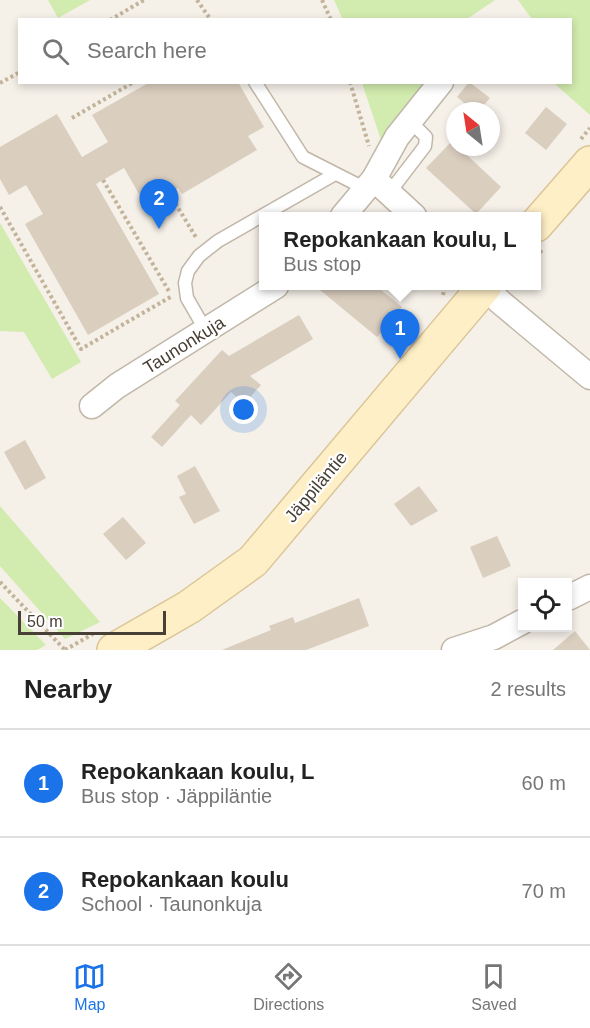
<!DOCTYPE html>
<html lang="en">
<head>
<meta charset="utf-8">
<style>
  body { margin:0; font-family:Arial,sans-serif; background:#f6f6f6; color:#222 }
  .controls { position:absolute; right:18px; bottom:18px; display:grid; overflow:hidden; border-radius:0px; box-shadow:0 3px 9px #0003 }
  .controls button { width:54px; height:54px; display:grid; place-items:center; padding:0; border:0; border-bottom:2px solid #e0e0e0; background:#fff; color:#222; font:30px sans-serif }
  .compass { position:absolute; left:446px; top:102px; width:54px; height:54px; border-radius:50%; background:#fff; box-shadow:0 3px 9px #0003; rotate:330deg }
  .scale { position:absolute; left:18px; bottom:15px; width:148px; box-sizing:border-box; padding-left:6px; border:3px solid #484036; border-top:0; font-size:16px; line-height:21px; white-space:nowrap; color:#484036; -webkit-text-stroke:4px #fff; paint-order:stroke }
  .you { position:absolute; left:244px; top:410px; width:21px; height:21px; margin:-15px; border:4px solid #fff; border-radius:50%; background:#1a73e8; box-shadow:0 0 0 9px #1a73e833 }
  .badge { display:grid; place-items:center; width:39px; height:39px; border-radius:50%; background:#1a73e8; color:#fff; font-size:20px; font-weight:700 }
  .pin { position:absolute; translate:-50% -50px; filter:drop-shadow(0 2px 3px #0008) }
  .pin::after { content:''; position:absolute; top:32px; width:21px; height:18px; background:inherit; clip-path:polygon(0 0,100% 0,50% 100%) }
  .popup { position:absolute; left:259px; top:212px; width:282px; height:78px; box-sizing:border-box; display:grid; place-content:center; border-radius:0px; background:#fff; filter:drop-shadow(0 2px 4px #0005); font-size:20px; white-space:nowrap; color:#767676 }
  .popup b { font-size:22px; color:#222 }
  .popup::after { content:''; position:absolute; left:50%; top:100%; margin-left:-12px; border:12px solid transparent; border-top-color:#fff }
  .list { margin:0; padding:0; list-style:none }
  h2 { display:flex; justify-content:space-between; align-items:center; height:78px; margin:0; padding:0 24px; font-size:26px }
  h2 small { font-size:20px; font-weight:400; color:#767676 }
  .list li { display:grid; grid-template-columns:39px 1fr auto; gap:18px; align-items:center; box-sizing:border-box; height:108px; padding:0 24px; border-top:2px solid #e0e0e0 }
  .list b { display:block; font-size:22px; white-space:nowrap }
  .list p { margin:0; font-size:20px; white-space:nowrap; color:#767676 }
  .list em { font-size:20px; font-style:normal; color:#767676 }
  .icon { flex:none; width:33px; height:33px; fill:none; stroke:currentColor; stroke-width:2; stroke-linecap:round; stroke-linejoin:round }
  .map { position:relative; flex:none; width:590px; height:650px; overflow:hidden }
  .search { position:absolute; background:#fff; box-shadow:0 3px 9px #0003; left:18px; right:18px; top:18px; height:66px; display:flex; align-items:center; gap:15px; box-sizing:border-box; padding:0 21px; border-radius:0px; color:#767676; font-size:22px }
  .sheet { height:294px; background:#fff }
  nav { display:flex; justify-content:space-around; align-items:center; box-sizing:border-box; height:84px; border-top:2px solid #e0e0e0; background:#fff; font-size:16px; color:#767676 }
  nav a { display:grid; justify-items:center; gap:3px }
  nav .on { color:#1a73e8 }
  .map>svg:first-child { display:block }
  .green { fill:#d2ebae }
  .building { fill:#dacebf }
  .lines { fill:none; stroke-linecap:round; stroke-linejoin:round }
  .lane-casing { stroke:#c1b7a9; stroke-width:15 }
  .street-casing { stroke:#c1b7a9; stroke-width:27 }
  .secondary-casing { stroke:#dac597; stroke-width:36 }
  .path { stroke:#c3b39a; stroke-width:4; stroke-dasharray:3 3; stroke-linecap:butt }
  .lane { stroke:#fff; stroke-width:12 }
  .street { stroke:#fff; stroke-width:24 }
  .secondary { stroke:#ffefc7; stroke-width:33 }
  .labels { text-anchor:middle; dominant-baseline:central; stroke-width:4.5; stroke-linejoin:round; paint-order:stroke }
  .street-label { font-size:18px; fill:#484036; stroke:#fff }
</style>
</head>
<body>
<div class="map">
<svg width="590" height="650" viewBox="0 0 590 650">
  <rect width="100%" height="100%" fill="#f5f0e8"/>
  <g class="green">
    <path d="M 48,0 L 90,0 L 58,18 Z"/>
    <path d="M 334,0 L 495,0 L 467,19 L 343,20 Z"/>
    <path d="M 518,0 L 590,0 L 590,115 L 554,83 L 570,82 L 570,20 L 532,19 Z"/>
    <path d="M 362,83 L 427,83 L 381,140 Z"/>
    <path d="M 0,223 L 81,362 L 52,379 L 24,332 L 0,331 Z"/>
    <path d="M 0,506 L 100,622 L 65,639 L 0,566 Z"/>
    <path d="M 0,598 L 46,645 L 37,650 L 0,650 Z"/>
  </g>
  <g class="building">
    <path d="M 150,82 L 238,82 L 264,127 L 248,136 L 257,150 L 182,194 L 178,188 L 146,206 L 124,168 L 96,184 L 159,294 L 88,335 L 25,224 L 43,214 L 26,185 L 9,195 L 0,179 L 0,147 L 57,114 L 82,157 L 108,142 L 92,115 Z"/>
    <path d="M 469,82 L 490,98 L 479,111 L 474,111 L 457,97 Z"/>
    <path d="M 546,107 L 567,124 L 546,150 L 525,133 Z"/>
    <path d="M 452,141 L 501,187 L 476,214 L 426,168 Z"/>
    <path d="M 314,285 L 375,285 L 402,307 L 377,337 Z"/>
    <path d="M 299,315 L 313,339 L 250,376 L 261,385 L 244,404 L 231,392 L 201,425 L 191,415 L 162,447 L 151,437 L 180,405 L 175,401 L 222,350 L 229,356 Z"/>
    <path d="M 25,440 L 46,478 L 25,490 L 4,452 Z"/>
    <path d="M 195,466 L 220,511 L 194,524 L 179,497 L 186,494 L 177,476 Z"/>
    <path d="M 419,486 L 438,511 L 411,526 L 394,504 Z"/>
    <path d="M 123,517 L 146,543 L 126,560 L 103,534 Z"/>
    <path d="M 497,536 L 511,566 L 483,578 L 470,547 Z"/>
    <path d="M 359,598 L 369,626 L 306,650 L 222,650 L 271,630 L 269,626 L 293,617 L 295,623 Z"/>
    <path d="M 575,631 L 590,650 L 553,650 Z"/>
  </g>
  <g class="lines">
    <g class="lane-casing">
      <g id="lane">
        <path d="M 255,82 L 303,157 L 366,189"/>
        <path d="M 389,193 L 425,146 L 426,137 L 410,121"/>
        <path d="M 206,331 L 187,298 L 185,283 L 188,271 L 199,256 L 218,241 L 335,174"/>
      </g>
    </g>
    <g class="street-casing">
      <g id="street">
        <path d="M 374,179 L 414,216"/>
        <path d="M 343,216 L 374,179 L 397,137 L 441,82"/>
        <path d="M 486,286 L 499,301 L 590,377"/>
        <path d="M 92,406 L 117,386 L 276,286"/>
        <path d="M 568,598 L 590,587"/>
        <path d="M 454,650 L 494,637 L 522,622"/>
      </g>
    </g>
    <g class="secondary-casing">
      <g id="secondary">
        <path d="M 536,225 L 590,163"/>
        <path d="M 114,650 L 189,607 L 253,561 L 485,286"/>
      </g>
    </g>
    <g class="path">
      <path d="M 197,0 L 211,20"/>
      <path d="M 322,0 L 331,20"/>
      <path d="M 110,20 L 144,0"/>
      <path d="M 350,82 L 369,146"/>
      <path d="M 0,83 L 20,72"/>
      <path d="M 72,118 L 134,82"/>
      <path d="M 581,139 L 590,128"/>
      <path d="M 103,180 L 170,293"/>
      <path d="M 163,183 L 197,239"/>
      <path d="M 0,207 L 81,349 L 172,296"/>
      <path d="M 536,257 L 542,250"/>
      <path d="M 443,295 L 445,286"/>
      <path d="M 0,582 L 65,650"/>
      <path d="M 65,650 L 93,634"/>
    </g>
    <use href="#lane" class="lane"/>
    <use href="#street" class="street"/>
    <use href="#secondary" class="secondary"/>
  </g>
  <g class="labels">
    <g class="street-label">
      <text transform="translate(184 345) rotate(-32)">Taunonkuja</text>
      <text transform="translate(316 487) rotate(-50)">Jäppiläntie</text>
    </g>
  </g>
</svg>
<div class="controls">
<button><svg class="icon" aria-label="locate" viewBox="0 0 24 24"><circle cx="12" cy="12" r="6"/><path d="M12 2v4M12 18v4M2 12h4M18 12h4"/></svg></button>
</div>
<svg class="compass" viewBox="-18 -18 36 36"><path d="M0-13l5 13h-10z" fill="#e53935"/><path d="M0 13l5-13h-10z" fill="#767676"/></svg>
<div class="scale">50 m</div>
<div class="you"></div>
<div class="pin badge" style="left:400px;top:359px">1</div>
<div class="popup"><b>Repokankaan koulu, L</b>Bus stop</div>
<div class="pin badge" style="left:159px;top:229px">2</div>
<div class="search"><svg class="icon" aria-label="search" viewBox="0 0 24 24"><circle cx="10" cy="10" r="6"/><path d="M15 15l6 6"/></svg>Search here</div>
</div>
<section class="sheet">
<h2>Nearby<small>2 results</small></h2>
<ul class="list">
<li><span class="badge">1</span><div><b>Repokankaan koulu, L</b><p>Bus stop · Jäppiläntie</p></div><em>60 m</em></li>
<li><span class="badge">2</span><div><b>Repokankaan koulu</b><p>School · Taunonkuja</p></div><em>70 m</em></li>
</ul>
</section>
<nav>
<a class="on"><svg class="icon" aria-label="map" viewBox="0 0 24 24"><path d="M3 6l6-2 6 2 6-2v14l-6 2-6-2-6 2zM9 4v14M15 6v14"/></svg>Map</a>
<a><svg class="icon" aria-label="directions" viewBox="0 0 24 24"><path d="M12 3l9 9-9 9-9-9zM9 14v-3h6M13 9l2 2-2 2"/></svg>Directions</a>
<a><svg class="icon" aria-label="saved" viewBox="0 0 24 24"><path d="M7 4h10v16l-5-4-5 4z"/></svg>Saved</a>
</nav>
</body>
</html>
